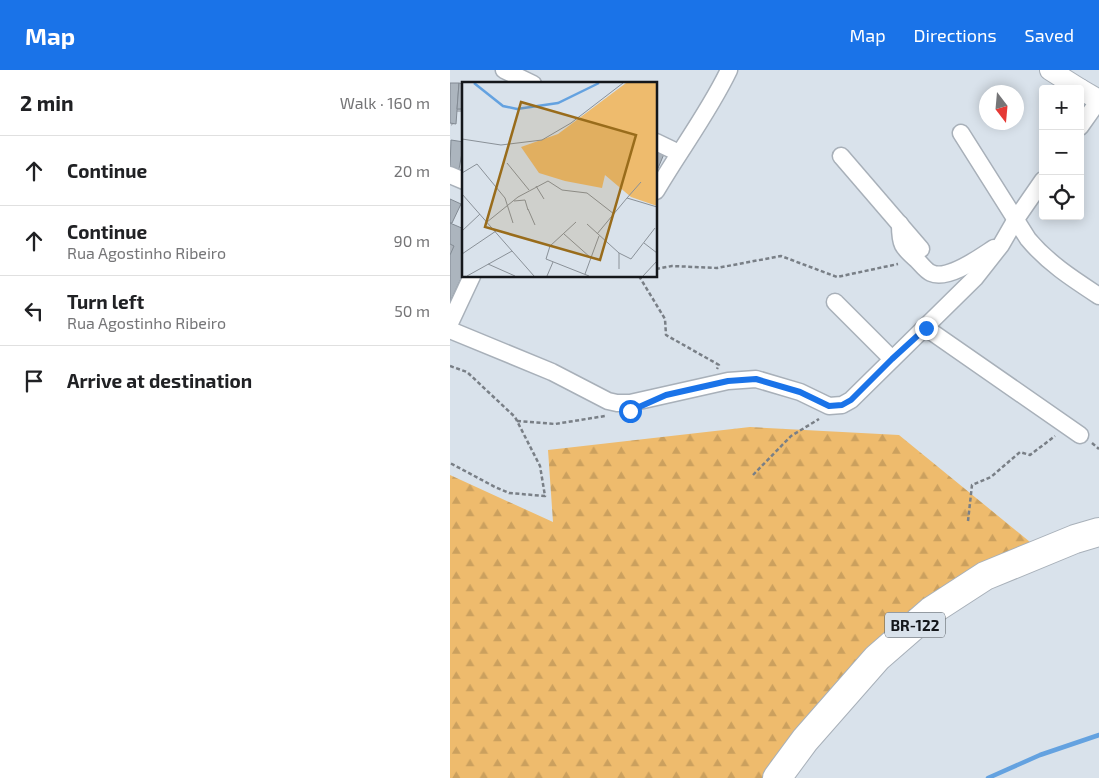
<!DOCTYPE html>
<html lang="en">
<head>
<meta charset="utf-8">
<style>
  body { margin:0; font-family:"Exo 2",sans-serif; background:#f2f2f2; color:#202124 }
  .controls { position:absolute; right:15px; top:15px; display:grid; overflow:hidden; border-radius:5px; box-shadow:0 2px 12px #0003 }
  .controls button { width:45px; height:45px; display:grid; place-items:center; padding:0; border:0; border-bottom:1px solid #e0e0e0; background:#fff; color:#202124; font:25px sans-serif }
  .compass { position:absolute; left:529px; top:15px; width:45px; height:45px; border-radius:50%; background:#fff; box-shadow:0 2px 12px #0003; rotate:164deg }
  .stop { position:absolute; width:15px; height:15px; margin:-11px; border:4px solid #1a73e8; border-radius:50%; background:#fff }
  .stop.end { background:#1a73e8; border-color:#fff; box-shadow:0 1px 5px #0008 }
  .list { margin:0; padding:0; list-style:none }
  h2 { display:flex; justify-content:space-between; align-items:center; height:65px; margin:0; padding:0 20px; font-size:21px }
  h2 small { font-size:16px; font-weight:400; color:#757577 }
  .list li { display:grid; grid-template-columns:32px 1fr auto; gap:15px; align-items:center; box-sizing:border-box; height:70px; padding:0 20px; border-top:1px solid #e0e0e0 }
  .list b { display:block; font-size:19px; white-space:nowrap }
  .list p { margin:0; font-size:16px; white-space:nowrap; color:#757577 }
  .list em { font-size:16px; font-style:normal; color:#757577 }
  .icon { flex:none; width:28px; height:28px; fill:none; stroke:currentColor; stroke-width:2; stroke-linecap:round; stroke-linejoin:round }
  .map { position:relative; flex:none; width:649px; height:708px; overflow:hidden }
  header { display:flex; align-items:center; gap:30px; box-sizing:border-box; height:70px; padding:0 25px; background:#1a73e8; color:#fff }
  header strong { font-size:24px }
  nav { display:flex; gap:28px; margin-inline-start:auto; font-size:18px }
  main { display:flex }
  aside { flex:1; background:#fff }
  .map>svg:first-child { display:block }
  .forest { fill:url(#forest-firs) }
  .shadow { fill:#0003 }
  .lines { fill:none; stroke-linecap:round; stroke-linejoin:round }
  .stream { stroke:#64a2e0; stroke-width:4.5 }
  .building { fill:#acb5be; stroke:#828a93 }
  .minor-casing { stroke:#a8b0b9; stroke-width:19 }
  .tertiary-casing { stroke:#a8b0b9; stroke-width:22 }
  .trunk-casing { stroke:#a8b0b9; stroke-width:30 }
  .path { stroke:#797f86; stroke-width:2.5; stroke-dasharray:4 2.5; stroke-linecap:butt }
  .minor { stroke:#fff; stroke-width:16 }
  .tertiary { stroke:#fff; stroke-width:20 }
  .trunk { stroke:#fff; stroke-width:28 }
  .route { stroke:#1a73e8; stroke-width:6 }
  .labels { text-anchor:middle; dominant-baseline:central; stroke-width:5; stroke-linejoin:round; paint-order:stroke }
  .shield { fill:#d9e2eb; stroke:#4f5459; stroke-width:1 }
  .shield-label { font-size:15px; font-weight:bold; fill:#14171b }
  .inset-river { fill:none; stroke:#64a2e0; stroke-width:2.5 }
  .inset-road { fill:none; stroke:#8a9198; stroke-width:1 }
  .view { fill:#996c1b; fill-opacity:0.15; stroke:#996c1b; stroke-width:2.5 }
  .inset-edge { fill:none; stroke:#14171b; stroke-width:2.5 }
</style>
</head>
<body>
<header>
<strong>Map</strong>
<nav><a>Map</a><a>Directions</a><a>Saved</a></nav>
</header>
<main>
<aside>
<h2>2 min<small>Walk · 160 m</small></h2>
<ul class="list">
<li><svg class="icon" aria-label="ahead" viewBox="0 0 24 24"><path d="M12 20V5M6 11l6-6 6 6"/></svg><div><b>Continue</b></div><em>20 m</em></li>
<li><svg class="icon" aria-label="ahead" viewBox="0 0 24 24"><path d="M12 20V5M6 11l6-6 6 6"/></svg><div><b>Continue</b><p>Rua Agostinho Ribeiro</p></div><em>90 m</em></li>
<li><svg class="icon" aria-label="left" viewBox="0 0 24 24"><path d="M17 20v-9H6M10 6l-5 5 5 5"/></svg><div><b>Turn left</b><p>Rua Agostinho Ribeiro</p></div><em>50 m</em></li>
<li><svg class="icon" aria-label="arrive" viewBox="0 0 24 24"><path d="M6 21V4h12l-3 4 3 4H6"/></svg><div><b>Arrive at destination</b></div></li>
</ul>
</aside>
<div class="map">
<svg width="649" height="708" viewBox="0 0 649 708">
  <defs>
    <pattern id="forest-firs" width="22" height="20" patternUnits="userSpaceOnUse" patternTransform="scale(1.25)"><rect width="22" height="20" fill="#eebb6d"/><path d="M5 1l3.5 6h-7zM16 11l3.5 6h-7z" fill="#cba05e"/></pattern>
  </defs>
  <rect width="100%" height="100%" fill="#d9e2eb"/>
  <path class="forest" d="M 300,357 L 449,365 L 580,472 L 507,509 L 317,708 L 0,708 L 0,405 L 103,452 L 98,380 Z"/>
  <g class="shadow">
    <path d="M 0,14 L 14,15 L 14,42 L 5,42 L 5,53 L 1,56 Z"/>
    <path d="M 0,154 L 14,160 L 0,229 Z"/>
  </g>
  <g class="lines">
    <path class="stream" d="M 538,708 L 590,685 L 649,665"/>
  </g>
  <g class="building">
    <path d="M 0,13 L 9,13 L 6,54 L 0,53 Z"/>
    <path d="M 9,13 L 14,14 L 14,39 L 7,39 Z"/>
    <path d="M 1,70 L 14,72 L 9,99 L 0,97 Z"/>
    <path d="M 206,81 L 214,84 L 206,103 Z"/>
    <path d="M 0,129 L 11,134 L 2,153 L 0,153 Z"/>
    <path d="M 0,153 L 14,159 L 14,202 L 0,232 L 0,185 L 4,176 L 0,174 Z"/>
  </g>
  <g class="lines">
    <g class="minor-casing">
      <g id="minor">
        <path d="M 54,0 L 83,14"/>
        <path d="M 630,57 L 649,30"/>
        <path d="M 511,63 L 578,169 C 598,193 623,209 649,226"/>
        <path d="M 206,72 L 229,83"/>
        <path d="M 391,86 L 471,179"/>
        <path d="M 0,105 L 14,111"/>
        <path d="M 206,121 C 230,80 259,42 279,0"/>
        <path d="M 450,154 C 450,175 452,177 467,190 C 471,194 476,201 481,203 C 498,211 530,187 544,178"/>
        <path d="M 385,232 L 442,289"/>
        <path d="M 0,253 L 22,206"/>
        <path d="M 476,258 L 630,365"/>
        <path d="M 0,260 L 102,302 L 158,331 L 167,333 L 180,333 L 278,311 L 306,309 L 350,322 L 379,336 L 392,335 L 401,330 L 525,208 L 551,175 L 566,149 L 593,110"/>
      </g>
    </g>
    <g class="tertiary-casing">
      <g id="tertiary">
        <path d="M 600,0 L 630,19"/>
        <path d="M 630,19 L 649,30"/>
      </g>
    </g>
    <g class="trunk-casing">
      <path id="trunk" d="M 327,708 L 355,670 L 427,588 L 481,541 L 535,506 L 625,469 L 649,462"/>
    </g>
    <g class="path">
      <path d="M 206,199 L 222,196 L 267,198 L 331,186 L 387,207 L 448,194"/>
      <path d="M 189,206 L 215,249 L 216,265 L 269,295 L 267,299"/>
      <path d="M 0,296 L 17,302 L 65,347 L 90,396 L 95,426 L 59,423 L 45,417 L 0,393"/>
      <path d="M 67,351 L 105,354 L 155,346"/>
      <path d="M 642,373 L 649,379"/>
      <path d="M 303,405 L 341,366 L 369,349"/>
      <path d="M 518,451 L 522,415 L 541,407 L 570,382 L 580,385 L 605,366"/>
    </g>
    <use href="#minor" class="minor"/>
    <use href="#tertiary" class="tertiary"/>
    <use href="#trunk" class="trunk"/>
  </g>
  <g class="lines">
    <path class="route" d="M 180,341 L 216,325 L 278,311 L 306,309 L 350,322 L 379,336 L 392,335 L 401,330 L 442,289 L 476,258"/>
  </g>
  <g class="labels">
    <rect class="shield" x="435" y="542.5" width="60" height="25" rx="4"/>
    <g class="shield-label">
      <text x="465" y="555">BR-122</text>
    </g>
  </g>
  <g transform="translate(12 12)">
    <rect width="195" height="195" fill="#d9e2eb"/>
    <path d="M 164,1 L 195,1 L 195,124 L 169,115 L 143,93 L 140,106 L 103,99 L 77,91 L 59,65 L 96,52 Z" fill="#eebb6d"/>
    <path class="inset-river" d="M 12,1 L 41,24 L 55,27 L 96,21 L 137,1"/>
    <path class="inset-road" d="M 0,57 L 39,63 L 80,58 L 109,41 L 161,1M 45,81 L 67,108M 0,91 L 15,82 L 43,116 L 51,141M 74,104 L 82,117M 0,112 L 72,194M 165,116 L 179,100M 52,119 L 63,118 L 66,128M 66,127 L 73,143M 25,140 L 56,115 L 86,99 L 100,108 L 125,111 L 152,132M 114,140 L 88,164 L 84,177 L 127,194M 125,142 L 157,171 L 157,187M 0,149 L 18,132M 102,152 L 129,176M 135,152 L 165,116 L 195,125M 182,161 L 195,171M 157,171 L 169,177 L 193,146M 0,172 L 34,149M 26,182 L 53,194M 123,192 L 137,154M 5,194 L 50,169M 85,194 L 91,180M 181,194 L 195,179"/>
    <path class="view" d="M 59,20 L 174,53 L 138,178 L 23,145 Z"/>
    <rect width="195" height="195" class="inset-edge"/>
  </g>
</svg>
<div class="controls">
<button>+</button>
<button>−</button>
<button><svg class="icon" aria-label="locate" viewBox="0 0 24 24"><circle cx="12" cy="12" r="6"/><path d="M12 2v4M12 18v4M2 12h4M18 12h4"/></svg></button>
</div>
<svg class="compass" viewBox="-18 -18 36 36"><path d="M0-13l5 13h-10z" fill="#e53935"/><path d="M0 13l5-13h-10z" fill="#757577"/></svg>
<div class="stop" style="left:180px;top:341px"></div>
<div class="stop end" style="left:476px;top:258px"></div>
</div>
</main>
</body>
</html>
